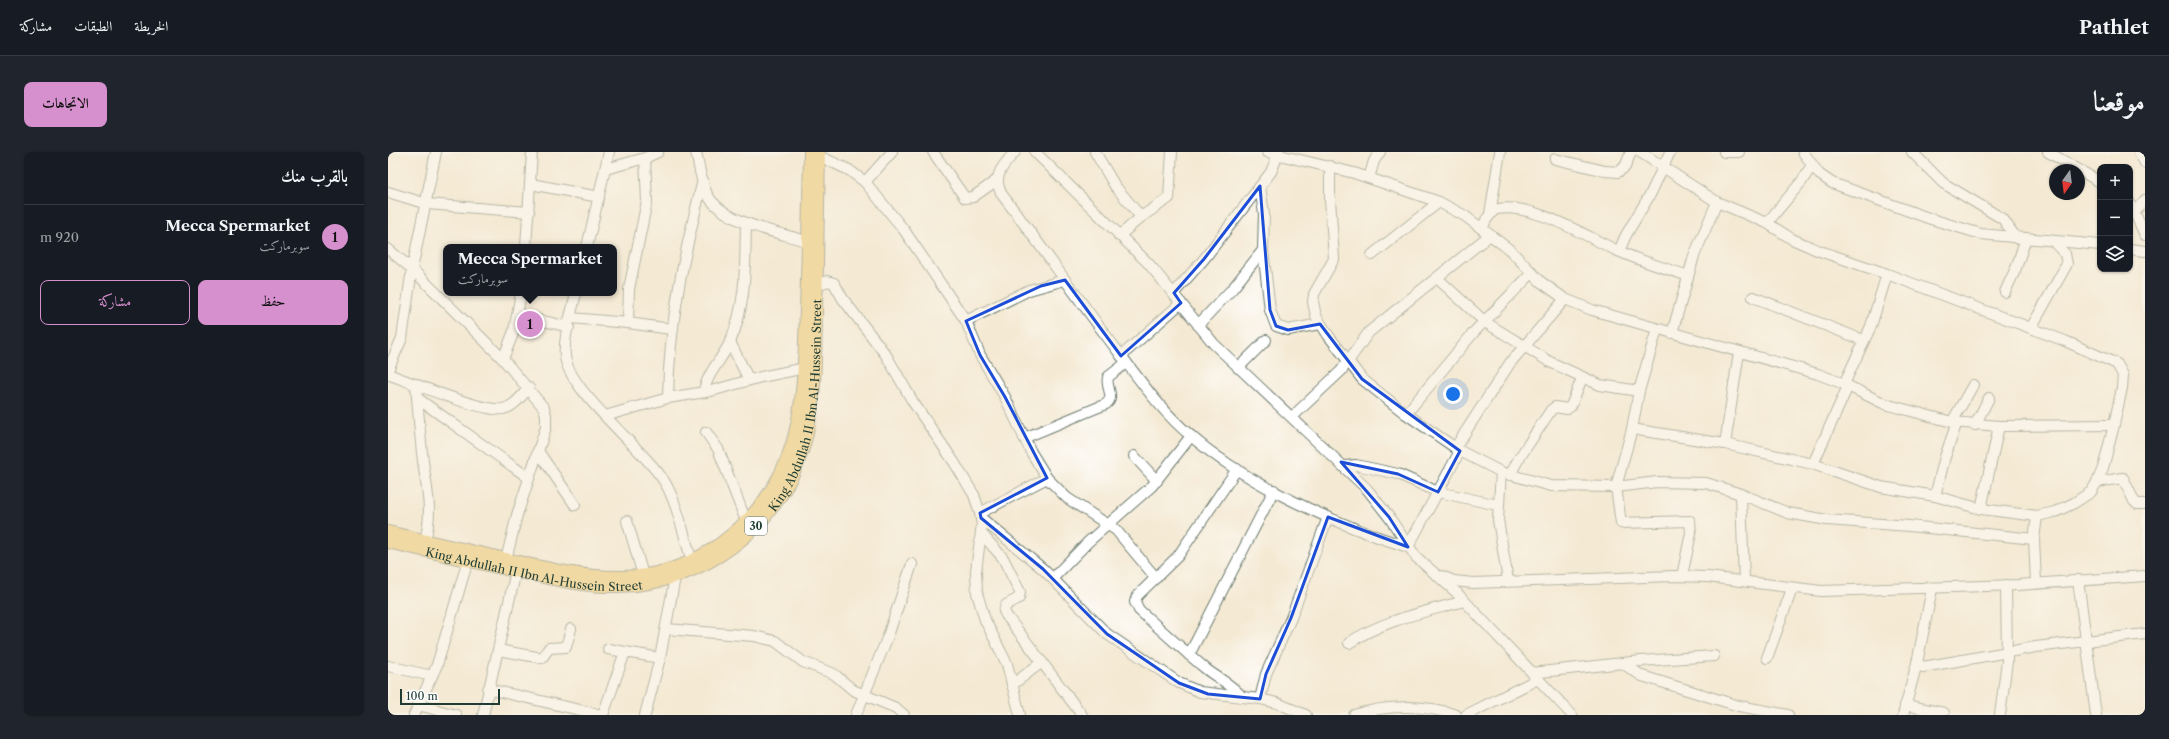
<!DOCTYPE html>
<html lang="ar">
<head>
<meta charset="utf-8">
<style>
  body { margin:0; font-family:"Libre Caslon Text",Amiri,serif; background:#20242c; color:#f1f3f6; direction:rtl }
  .controls { position:absolute; right:12px; top:12px; display:grid; overflow:hidden; border-radius:8px; box-shadow:0 1px 3px #0004 }
  .controls button { width:36px; height:36px; display:grid; place-items:center; padding:0; border:0; border-bottom:1px solid #363941; background:#171b24; color:#f1f3f6; font:20px sans-serif }
  .compass { position:absolute; left:1661px; top:12px; width:36px; height:36px; border-radius:50%; background:#171b24; box-shadow:0 1px 3px #0004; rotate:194deg }
  .scale { position:absolute; left:12px; bottom:10px; width:100px; box-sizing:border-box; padding-left:4px; border:2px solid #1f3d34; border-top:0; font-size:11px; line-height:14px; white-space:nowrap; color:#1f3d34; -webkit-text-stroke:3px #fff; paint-order:stroke }
  .you { position:absolute; left:1065px; top:242px; width:14px; height:14px; margin:-10px; border:3px solid #fff; border-radius:50%; background:#1a73e8; box-shadow:0 0 0 6px #1a73e833 }
  .badge { display:grid; place-items:center; width:26px; height:26px; border-radius:50%; background:#d690ce; color:#111; font-size:13px; font-weight:700 }
  .pin { position:absolute; translate:-50% -50%; border:2px solid #fff; box-shadow:0 1px 4px #0006 }
  .popup { position:absolute; left:55px; top:92px; width:174px; height:52px; box-sizing:border-box; display:grid; place-content:center; border-radius:8px; background:#171b24; filter:drop-shadow(0 1px 3px #0005); font-size:13px; white-space:nowrap; color:#9ea1a6 }
  .popup b { font-size:15px; color:#f1f3f6 }
  .popup::after { content:''; position:absolute; left:50%; top:100%; margin-left:-8px; border:8px solid transparent; border-top-color:#171b24 }
  .list { margin:0; padding:0; list-style:none }
  h2 { display:flex; justify-content:space-between; align-items:center; height:52px; margin:0; padding:0 16px; font-size:17px }
  h2 small { font-size:13px; font-weight:400; color:#9ea1a6 }
  .list li { display:grid; grid-template-columns:26px 1fr auto; gap:12px; align-items:center; box-sizing:border-box; height:64px; padding:0 16px; border-top:1px solid #363941 }
  .list b { display:block; font-size:15px; white-space:nowrap }
  .list p { margin:0; font-size:13px; white-space:nowrap; color:#9ea1a6 }
  .list em { font-size:13px; font-style:normal; color:#9ea1a6 }
  .actions { display:flex; gap:8px; padding:12px 16px }
  .actions a { flex:1; padding:9px 0; border:1px solid #d690ce; border-radius:8px; text-align:center; font-size:14px; color:#d690ce }
  .actions .main { background:#d690ce; color:#111 }
  .icon { flex:none; width:22px; height:22px; fill:none; stroke:currentColor; stroke-width:2; stroke-linecap:round; stroke-linejoin:round }
  .map { position:relative; flex:none; width:1757px; height:563px; overflow:hidden; direction:ltr; border-radius:8px }
  header { display:flex; align-items:center; gap:24px; box-sizing:border-box; height:56px; padding:0 20px; background:#171b24; border-bottom:1px solid #363941 }
  header strong { font-size:19px }
  nav { display:flex; gap:22px; margin-inline-start:auto; font-size:14px }
  .intro { display:flex; align-items:center; justify-content:space-between; box-sizing:border-box; height:96px; padding:0 24px }
  h1 { margin:0; font-size:28px }
  .button { padding:10px 18px; border-radius:8px; background:#d690ce; color:#111; font-size:14px; font-weight:700 }
  main { display:flex; gap:24px; padding:0 24px }
  aside { flex:1; background:#171b24; border-radius:8px; box-shadow:0 1px 3px #0004 }
  .map>svg:first-child { display:block }
  .lines { fill:none; stroke-linecap:round; stroke-linejoin:round }
  .minor-casing { stroke:#6a796c; stroke-width:12 }
  .major-casing { stroke:#6a796c; stroke-width:14 }
  .minor { stroke:#fff; stroke-width:10 }
  .major { stroke:#eec569; stroke-width:12 }
  .marked { fill:none; stroke:#1d4ed8; stroke-width:3; stroke-linejoin:round }
  .labels { text-anchor:middle; dominant-baseline:central; stroke-width:3.5; stroke-linejoin:round; paint-order:stroke }
  .shield { fill:#fff; stroke:#627771; stroke-width:1 }
  .shield-label { font-size:11px; font-weight:bold; fill:#1f3d34 }
  .street-label { font-size:12px; fill:#1f3d34; stroke:#fff }
</style>
</head>
<body>
<header>
<strong>Pathlet</strong>
<nav><a>الخريطة</a><a>الطبقات</a><a>مشاركة</a></nav>
</header>
<div class="intro"><h1>موقعنا</h1><a class="button">الاتجاهات</a></div>
<main>
<div class="map">
<svg width="1757" height="563" viewBox="0 0 1757 563">
  <rect width="100%" height="100%" fill="#fff"/>
  <filter id="ink" filterUnits="userSpaceOnUse"><feTurbulence type="fractalNoise" baseFrequency=".025" numOctaves="2"/><feDisplacementMap in="SourceGraphic" scale="8" xChannelSelector="R" yChannelSelector="G"/><feConvolveMatrix kernelMatrix="1 2 1 2 8 2 1 2 1" color-interpolation-filters="sRGB"/></filter>
  <filter id="wash" filterUnits="userSpaceOnUse"><feTurbulence type="fractalNoise" baseFrequency=".012" numOctaves="4" result="noise"/><feDisplacementMap in="SourceGraphic" scale="16" xChannelSelector="R" yChannelSelector="G"/><feGaussianBlur stdDeviation="0.9" result="paint"/><feColorMatrix in="noise" values="0 0 0 0 0 0 0 0 0 0 0 0 0 0 0 0 0 1.4 0 .05"/><feComposite in="paint" operator="in"/></filter>
  <g filter="url(#wash)">
    <rect width="100%" height="100%" fill="#f4e9d3"/>
  </g>
  <g filter="url(#ink)">
    <g class="lines">
      <g class="minor-casing">
        <g id="minor">
          <path d="M 308,0 C 311,14 313,29 319,42 C 335,72 391,80 421,90"/>
          <path d="M 545,0 L 577,46 L 585,45 L 609,28"/>
          <path d="M 627,0 C 614,14 603,26 615,44 C 655,96 692,150 732,202 C 754,231 775,261 803,284 C 858,332 951,374 1020,395 L 1072,299"/>
          <path d="M 647,0 L 761,112 L 826,192 L 979,337 L 1001,365 L 1028,405 L 1068,440 L 1184,563"/>
          <path d="M 707,0 L 727,34 L 753,65"/>
          <path d="M 879,0 L 966,21 L 1051,50 L 1077,64 L 1122,98 L 1153,130 L 1177,147 L 1204,158 L 1430,222 L 1456,232 L 1497,252 L 1564,270 L 1611,274 L 1726,273"/>
          <path d="M 1336,0 L 1351,0"/>
          <path d="M 1415,0 L 1431,22 L 1444,31 L 1543,67 L 1593,82 L 1712,93"/>
          <path d="M 1524,0 L 1555,31 L 1615,67 L 1628,86"/>
          <path d="M 1660,0 L 1712,30"/>
          <path d="M 1751,0 L 1757,11"/>
          <path d="M 431,4 L 461,18 L 477,30 L 516,78 L 578,169 L 592,203 L 617,245 L 643,300 L 659,326 L 679,346 L 728,378 L 768,426"/>
          <path d="M 1167,7 L 1217,19 L 1230,20 L 1237,15 L 1243,0"/>
          <path d="M 942,14 L 942,47 L 946,107 L 926,142 L 925,150 L 928,164 L 940,183 L 974,227 L 1018,262 L 1072,299 L 1113,320 L 1163,334 L 1228,335 L 1269,330 L 1318,331 L 1353,342 L 1400,361 L 1439,368 L 1521,374 L 1646,387"/>
          <path d="M 218,17 L 257,6"/>
          <path d="M 981,26 L 986,9 L 992,0"/>
          <path d="M 477,30 L 504,0"/>
          <path d="M 143,32 L 211,45"/>
          <path d="M 0,40 L 39,52 L 141,60"/>
          <path d="M 1742,51 L 1757,83"/>
          <path d="M 1747,59 L 1757,48"/>
          <path d="M 1102,62 L 1112,0"/>
          <path d="M 1379,71 L 1414,29 L 1424,13"/>
          <path d="M 1094,77 L 1098,68 L 1106,58 C 1141,48 1199,85 1230,99 C 1252,109 1277,116 1300,124"/>
          <path d="M 731,84 L 753,65 L 781,46 L 784,0"/>
          <path d="M 138,95 L 144,0"/>
          <path d="M 199,95 L 221,0"/>
          <path d="M 0,97 L 24,117 L 115,207 L 156,256 L 158,263 L 158,275 L 129,363 L 118,408"/>
          <path d="M 1742,97 L 1757,99"/>
          <path d="M 875,98 L 882,158 L 888,174 L 900,178 L 932,172"/>
          <path d="M 1231,99 L 1238,83 L 1263,41 L 1282,0"/>
          <path d="M 984,103 L 1051,50"/>
          <path d="M 1049,126 L 1097,170 L 1162,210 L 1212,233 L 1251,239"/>
          <path d="M 429,134 L 439,129 L 446,131 L 455,147 L 498,203 L 525,250 L 566,310 L 586,343 L 592,361 L 594,372 L 588,419 L 589,441 L 597,468 L 619,512 L 632,563"/>
          <path d="M 1617,140 L 1628,116 L 1638,86"/>
          <path d="M 188,141 C 184,160 175,184 177,204 C 180,238 253,295 274,326 C 288,345 296,385 304,409"/>
          <path d="M 786,141 L 816,107 L 883,20 L 891,0"/>
          <path d="M 1365,145 L 1475,188"/>
          <path d="M 130,163 L 181,175"/>
          <path d="M 183,166 L 240,171 L 283,177"/>
          <path d="M 578,169 L 641,138 L 677,128"/>
          <path d="M 240,171 L 241,137 L 259,49 L 257,6 L 270,0"/>
          <path d="M 810,173 L 845,136 L 875,98 L 876,62 L 872,34"/>
          <path d="M 1643,176 L 1679,112 L 1677,102 L 1665,89"/>
          <path d="M 1269,177 L 1251,239 L 1244,277 L 1228,335 L 1233,371 L 1302,369 L 1303,381 L 1294,424"/>
          <path d="M 1284,181 L 1306,104 L 1329,50"/>
          <path d="M 342,190 L 361,228"/>
          <path d="M 733,204 L 793,151"/>
          <path d="M 115,207 L 126,179 L 133,141"/>
          <path d="M 850,216 L 878,188"/>
          <path d="M 0,218 L 14,186 L 24,117 L 48,0"/>
          <path d="M 0,222 C 22,230 96,261 115,257 C 126,255 133,244 141,236"/>
          <path d="M 28,232 C 30,258 32,284 35,309 C 39,340 45,357 37,389"/>
          <path d="M 1456,232 L 1483,174 L 1499,122"/>
          <path d="M 316,239 C 319,221 335,206 342,190 C 359,152 357,111 358,71"/>
          <path d="M 29,246 L 141,326"/>
          <path d="M 280,246 C 281,169 296,103 315,28"/>
          <path d="M 1018,262 L 1086,180 L 1144,121"/>
          <path d="M 217,264 L 280,246 L 323,239 L 373,225 L 417,216"/>
          <path d="M 904,265 L 953,219 L 981,180 L 1102,83"/>
          <path d="M 1564,270 L 1585,233"/>
          <path d="M 1587,273 L 1601,246"/>
          <path d="M 1244,277 L 1337,292 L 1425,312 L 1493,335 L 1547,344 L 1593,357 L 1649,364 L 1667,360 L 1686,351 L 1703,340 L 1709,330 L 1715,316 L 1726,273 L 1734,236 L 1735,223 L 1729,212 L 1677,189 L 1499,122 L 1429,98 L 1404,87 L 1379,71 L 1329,50 L 1252,0"/>
          <path d="M 318,280 L 330,297 L 358,369"/>
          <path d="M 636,286 L 718,252 C 728,244 717,236 720,225 L 738,211"/>
          <path d="M 1337,292 L 1351,200"/>
          <path d="M 1067,296 L 1122,211 L 1177,147"/>
          <path d="M 150,299 L 187,353"/>
          <path d="M 746,304 L 769,329"/>
          <path d="M 1425,312 L 1460,234"/>
          <path d="M 957,314 L 968,313 L 1010,322 L 1050,340 L 1110,353"/>
          <path d="M 849,317 L 790,404 L 749,444 L 747,450 L 751,458 C 773,478 795,498 818,517 C 829,526 845,533 854,545"/>
          <path d="M 1113,320 L 1110,368 L 1120,429"/>
          <path d="M 1122,323 L 1130,308 L 1163,258 L 1167,255 L 1179,257 L 1183,254 L 1194,226"/>
          <path d="M 1709,330 L 1735,326 L 1746,349 L 1749,352 L 1757,352"/>
          <path d="M 1353,342 L 1356,429"/>
          <path d="M 1547,344 L 1557,305 L 1569,270"/>
          <path d="M 1593,357 L 1611,274"/>
          <path d="M 592,361 L 659,326"/>
          <path d="M 593,366 L 655,417 L 719,482 L 791,531 L 812,540 L 872,547 L 889,551 L 918,563"/>
          <path d="M 239,369 L 255,423"/>
          <path d="M 593,381 L 615,406 L 632,440 L 631,446 L 618,453 L 616,459 L 618,463 L 694,563"/>
          <path d="M 1054,424 L 1066,429 L 1085,431 L 1286,424 L 1320,425 L 1433,439 L 1630,433 L 1757,424"/>
          <path d="M 665,426 L 700,390 L 764,334 L 803,284"/>
          <path d="M 1690,428 L 1708,563"/>
          <path d="M 1648,431 L 1646,387 L 1649,364"/>
          <path d="M 1544,437 L 1529,511 L 1535,515 L 1648,495 L 1757,482"/>
          <path d="M 278,477 L 366,484 L 387,489 L 415,510 L 446,522 L 465,538 L 508,556 L 516,563"/>
          <path d="M 961,491 C 995,468 1037,460 1076,449"/>
          <path d="M 220,497 L 272,506"/>
          <path d="M 110,498 L 154,506 L 161,496 L 178,495 L 183,477"/>
          <path d="M 801,503 L 886,338"/>
          <path d="M 1379,506 L 1404,437"/>
          <path d="M 1234,511 L 1254,524 L 1351,554 L 1400,563"/>
          <path d="M 0,514 L 44,524"/>
          <path d="M 1144,521 L 1253,509 L 1326,504"/>
          <path d="M 624,533 L 654,510"/>
          <path d="M 100,537 L 214,563"/>
          <path d="M 872,547 L 878,522 L 903,466 L 940,365"/>
          <path d="M 30,553 L 68,563"/>
          <path d="M 1517,553 L 1556,561"/>
          <path d="M 26,563 L 49,513 L 80,408"/>
          <path d="M 95,563 L 128,419"/>
          <path d="M 215,563 L 237,500"/>
          <path d="M 257,563 L 272,506 L 287,425"/>
          <path d="M 468,563 L 500,484 L 524,412"/>
          <path d="M 966,563 C 998,553 1035,552 1068,563"/>
          <path d="M 1078,563 L 1150,527"/>
          <path d="M 1515,563 L 1529,511"/>
          <path d="M 1612,563 L 1619,509 L 1618,433"/>
        </g>
      </g>
      <g class="major-casing">
        <g id="major">
          <path d="M 0,380 C 45,390 90,401 135,411 C 166,418 197,425 229,425 C 266,426 304,413 333,391 C 417,329 415,251 418,157 C 420,105 421,52 422,0"/>
          <path id="s1" d="M 0,390 C 47,401 94,412 141,422 C 170,428 200,435 230,434 C 313,433 391,376 415,296 C 428,254 427,208 428,164 C 429,110 430,55 431,0"/>
        </g>
      </g>
      <use href="#minor" class="minor"/>
      <use href="#major" class="major"/>
    </g>
  </g>
  <path d="M0 0H1757V563H0ZM 872,34 L 882,158 L 888,174 L 900,178 L 932,172 L 974,227 L 1072,299 L 1050,340 L 1010,322 L 953,310 L 1001,365 L 1020,395 L 940,365 L 903,466 L 878,522 L 872,547 L 820,542 L 791,531 L 719,482 L 655,417 L 593,366 L 592,361 L 659,326 L 617,245 L 592,203 L 578,169 L 653,134 L 677,128 L 733,204 L 793,151 L 786,141 L 816,107 Z" fill="#f4e9d3" fill-opacity=".55" fill-rule="evenodd"/>
  <path class="marked" d="M 872,34 L 882,158 L 888,174 L 900,178 L 932,172 L 974,227 L 1072,299 L 1050,340 L 1010,322 L 953,310 L 1001,365 L 1020,395 L 940,365 L 903,466 L 878,522 L 872,547 L 820,542 L 791,531 L 719,482 L 655,417 L 593,366 L 592,361 L 659,326 L 617,245 L 592,203 L 578,169 L 653,134 L 677,128 L 733,204 L 793,151 L 786,141 L 816,107 Z"/>
  <g class="labels">
    <rect class="shield" x="357" y="365" width="22" height="18" rx="3"/>
    <g class="shield-label">
      <text x="368" y="374">30</text>
    </g>
    <g class="street-label">
      <text stroke="none"><textPath href="#s1" startOffset="521">King Abdullah II Ibn Al-Hussein Street</textPath></text>
      <text stroke="none"><textPath href="#s1" startOffset="149">King Abdullah II Ibn Al-Hussein Street</textPath></text>
    </g>
  </g>
</svg>
<div class="controls">
<button>+</button>
<button>−</button>
<button><svg class="icon" aria-label="layers" viewBox="0 0 24 24"><path d="M12 4l9 5-9 5-9-5zM3 14l9 5 9-5"/></svg></button>
</div>
<svg class="compass" viewBox="-18 -18 36 36"><path d="M0-13l5 13h-10z" fill="#e53935"/><path d="M0 13l5-13h-10z" fill="#9ea1a6"/></svg>
<div class="scale">100 m</div>
<div class="you"></div>
<div class="pin badge" style="left:142px;top:172px">1</div>
<div class="popup"><b>Mecca Spermarket</b>سوبرماركت</div>
</div>
<aside>
<h2>بالقرب منك<small></small></h2>
<ul class="list">
<li><span class="badge">1</span><div><b>Mecca Spermarket</b><p>سوبرماركت</p></div><em>920 m</em></li>
</ul>
<div class="actions"><a class="main">حفظ</a><a>مشاركة</a></div>
</aside>
</main>
</body>
</html>
